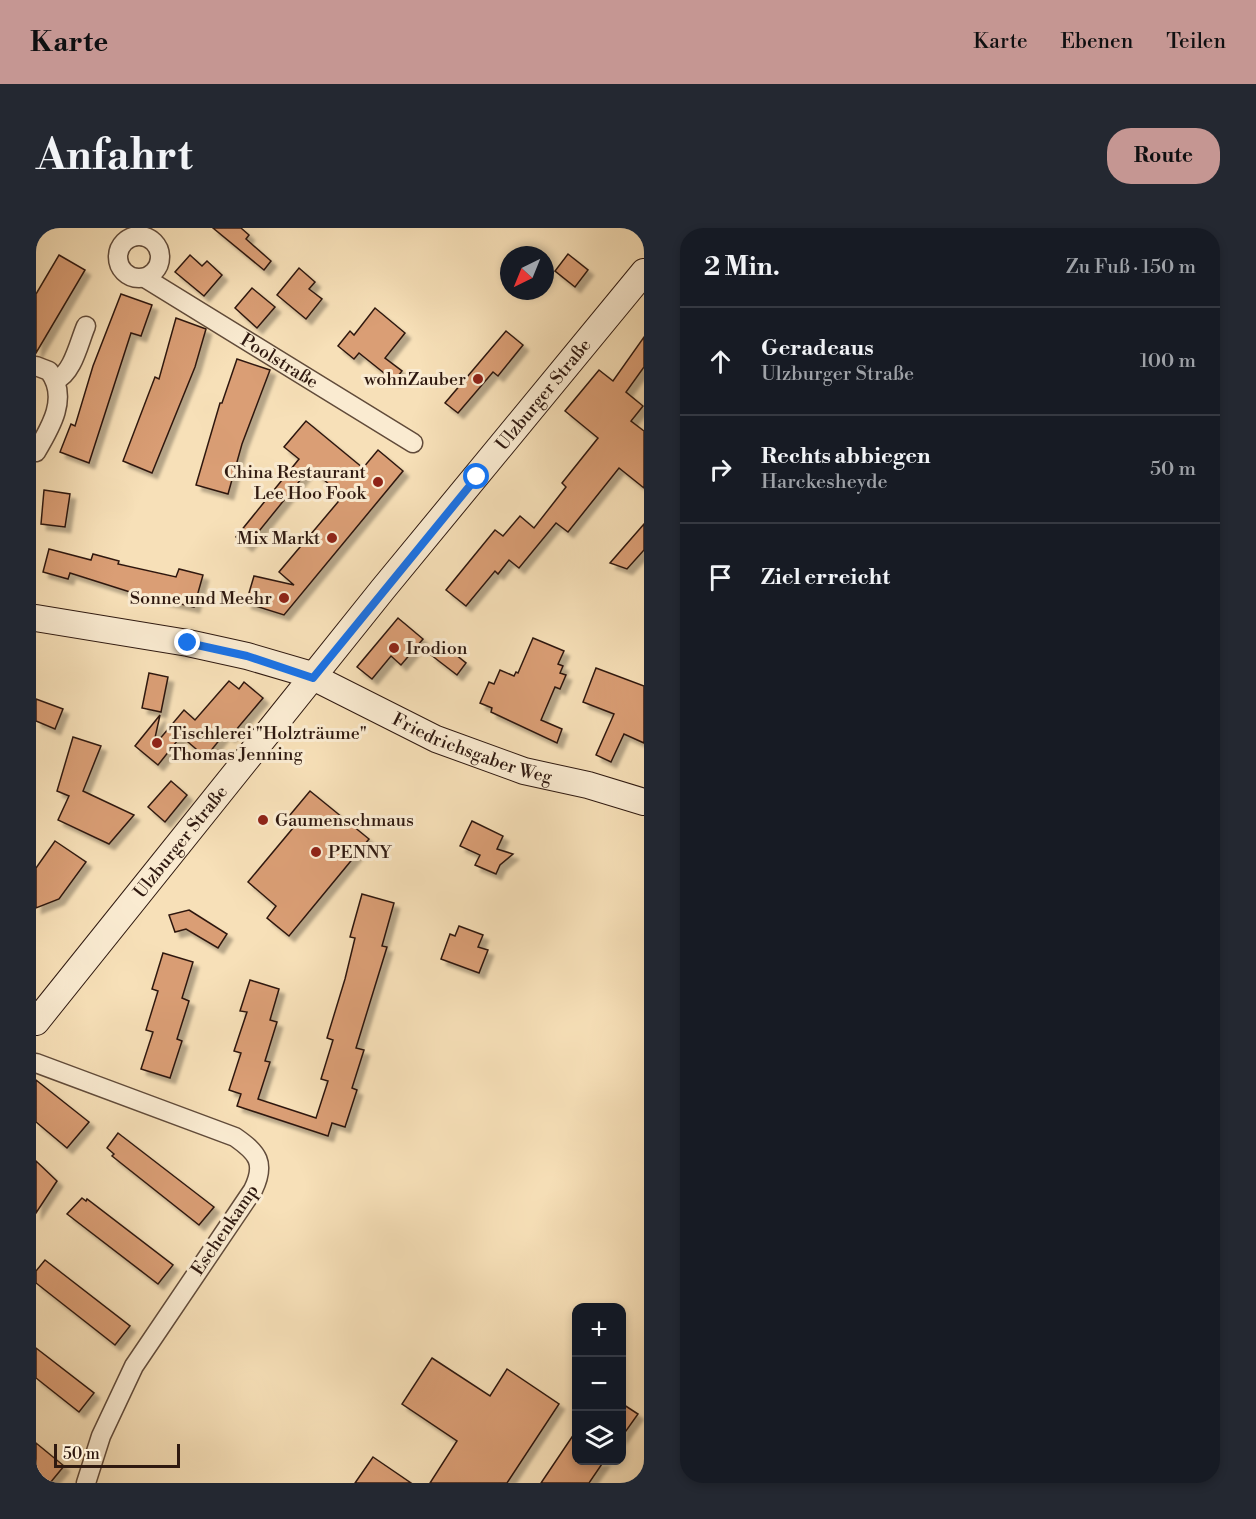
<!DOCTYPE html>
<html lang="de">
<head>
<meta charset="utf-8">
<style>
  body { margin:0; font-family:"Libre Bodoni",serif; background:#242831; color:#f1f3f6 }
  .controls { position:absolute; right:18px; bottom:18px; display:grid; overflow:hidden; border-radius:12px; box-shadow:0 3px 9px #0003 }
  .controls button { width:54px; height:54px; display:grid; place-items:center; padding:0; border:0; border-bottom:2px solid #363941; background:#171b24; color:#f1f3f6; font:30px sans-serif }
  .compass { position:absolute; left:464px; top:18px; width:54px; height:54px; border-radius:50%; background:#171b24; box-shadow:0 3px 9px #0003; rotate:223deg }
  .scale { position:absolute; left:18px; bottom:15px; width:126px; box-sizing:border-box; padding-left:6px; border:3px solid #2f1910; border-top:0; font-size:16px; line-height:21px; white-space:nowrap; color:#2f1910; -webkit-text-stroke:4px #faebd1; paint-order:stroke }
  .stop { position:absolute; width:18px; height:18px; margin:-14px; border:4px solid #1a73e8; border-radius:50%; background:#fff }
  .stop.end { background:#1a73e8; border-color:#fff; box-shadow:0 2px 6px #0008 }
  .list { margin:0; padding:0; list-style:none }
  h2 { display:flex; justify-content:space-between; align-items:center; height:78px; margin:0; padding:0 24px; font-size:26px }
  h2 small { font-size:20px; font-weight:400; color:#9ea1a6 }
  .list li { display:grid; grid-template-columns:39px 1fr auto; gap:18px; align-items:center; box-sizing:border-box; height:108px; padding:0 24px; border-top:2px solid #363941 }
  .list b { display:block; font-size:22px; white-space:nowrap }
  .list p { margin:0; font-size:20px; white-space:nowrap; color:#9ea1a6 }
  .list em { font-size:20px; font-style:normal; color:#9ea1a6 }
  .icon { flex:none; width:33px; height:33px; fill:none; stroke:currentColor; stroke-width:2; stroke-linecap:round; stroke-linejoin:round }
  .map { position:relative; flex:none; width:608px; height:1255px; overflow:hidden; border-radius:24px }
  header { display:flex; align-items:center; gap:36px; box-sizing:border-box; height:84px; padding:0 30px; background:#c59692; color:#111 }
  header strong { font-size:28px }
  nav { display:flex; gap:33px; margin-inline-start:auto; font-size:21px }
  .intro { display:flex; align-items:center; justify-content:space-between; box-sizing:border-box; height:144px; padding:0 36px }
  h1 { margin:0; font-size:42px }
  .button { padding:15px 27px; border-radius:24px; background:#c59692; color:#111; font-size:21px; font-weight:700 }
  main { display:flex; gap:36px; padding:0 36px }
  aside { flex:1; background:#171b24; border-radius:24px; box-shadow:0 3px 9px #0003 }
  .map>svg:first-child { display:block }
  .building { fill:#da9e75; stroke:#2f1910; stroke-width:1.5; filter:url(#shadow) }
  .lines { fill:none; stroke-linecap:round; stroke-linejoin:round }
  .minor-casing { stroke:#614b3a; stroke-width:21 }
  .secondary-casing { stroke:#2f1910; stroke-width:28 }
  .minor { stroke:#faebd1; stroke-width:18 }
  .secondary { stroke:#faebd1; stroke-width:26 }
  .route { stroke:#1a73e8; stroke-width:8 }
  .poi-dot { fill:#8f2418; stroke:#faebd1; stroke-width:2 }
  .labels { text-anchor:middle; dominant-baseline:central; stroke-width:6; stroke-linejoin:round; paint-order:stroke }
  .street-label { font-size:18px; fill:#2f1910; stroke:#faebd1 }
  .poi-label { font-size:18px; fill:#2f1910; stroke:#faebd1; text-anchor:end }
</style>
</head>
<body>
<header>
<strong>Karte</strong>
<nav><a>Karte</a><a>Ebenen</a><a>Teilen</a></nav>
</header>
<div class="intro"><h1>Anfahrt</h1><a class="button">Route</a></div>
<main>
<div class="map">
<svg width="608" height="1255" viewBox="0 0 608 1255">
  <defs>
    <filter id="shadow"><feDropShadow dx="5.5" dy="5.5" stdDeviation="1.5" flood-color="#0004"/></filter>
  </defs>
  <rect width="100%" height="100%" fill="#f7e0b8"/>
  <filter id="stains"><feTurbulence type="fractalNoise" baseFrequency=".00333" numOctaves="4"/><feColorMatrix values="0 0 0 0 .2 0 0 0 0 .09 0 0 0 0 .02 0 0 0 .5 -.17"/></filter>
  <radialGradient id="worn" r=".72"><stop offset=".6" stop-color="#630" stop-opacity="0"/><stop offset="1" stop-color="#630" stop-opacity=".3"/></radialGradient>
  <g class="building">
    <path d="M 177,0 L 205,0 L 213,7 L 210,11 L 235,33 L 228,42 Z"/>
    <path d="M 532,26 L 552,42 L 539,59 L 519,43 Z"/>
    <path d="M 23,27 L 49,42 L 0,125 L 0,66 Z"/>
    <path d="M 154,27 L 166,38 L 171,33 L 186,47 L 168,68 L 139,44 Z"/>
    <path d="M 263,40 L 279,54 L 273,61 L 286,71 L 270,91 L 241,67 Z"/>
    <path d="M 216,60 L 239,79 L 221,100 L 199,80 Z"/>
    <path d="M 85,66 L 116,77 L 105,108 L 95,105 L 53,235 L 24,224 L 35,196 L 39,198 L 57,138 Z"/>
    <path d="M 339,80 L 369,105 L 349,130 L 366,143 L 358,153 L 323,125 L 318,131 L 302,118 L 314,103 L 318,107 Z"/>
    <path d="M 140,90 L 170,101 L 159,139 L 116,245 L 87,233 L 119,149 L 123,151 Z"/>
    <path d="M 470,103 L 487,117 L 462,148 L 457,144 L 422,185 L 409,175 Z"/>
    <path d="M 608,109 L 608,139 L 590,164 L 607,178 L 595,193 L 608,203 L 608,260 L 583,240 L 532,304 L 520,295 L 483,340 L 473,332 L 462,346 L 459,343 L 430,378 L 410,362 L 459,302 L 467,308 L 484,288 L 498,300 L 530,259 L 526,255 L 562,210 L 529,183 L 563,142 L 577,153 Z"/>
    <path d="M 201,131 L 234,142 L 206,216 L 192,266 L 160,257 L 184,175 L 186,175 Z"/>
    <path d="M 270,193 L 327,240 L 342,222 L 367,243 L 248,387 L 210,375 L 218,348 L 258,357 L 243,344 L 307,268 L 274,240 L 211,318 L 200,309 L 263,231 L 248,219 Z"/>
    <path d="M 8,262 L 34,266 L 29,299 L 5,296 Z"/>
    <path d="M 608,296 L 608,322 L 591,341 L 574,335 Z"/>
    <path d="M 13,321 L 55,332 L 57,326 L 83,333 L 82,336 L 140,349 L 143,341 L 167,347 L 158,379 L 94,364 L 34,345 L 32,351 L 7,344 Z"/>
    <path d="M 362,390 L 387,411 L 365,437 L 355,428 L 336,451 L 321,439 Z"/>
    <path d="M 497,410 L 528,423 L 522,436 L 527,438 L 524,445 L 530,447 L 524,461 L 519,459 L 505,492 L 526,501 L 521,515 L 455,484 L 456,480 L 444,475 L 453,454 L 458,456 L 464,442 L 478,448 L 480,444 L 482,445 Z"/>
    <path d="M 405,415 L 430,435 L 421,447 L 395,427 Z"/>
    <path d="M 560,440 L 608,458 L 608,515 L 588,506 L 575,534 L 560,527 L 578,486 L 547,474 Z"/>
    <path d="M 113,445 L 132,449 L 125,484 L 106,480 Z"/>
    <path d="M 193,453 L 203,461 L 208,454 L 227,470 L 194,509 L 189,505 L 173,525 L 170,523 L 167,527 L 145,508 L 122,537 L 99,518 L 124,487 L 117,519 L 148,482 L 159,492 Z"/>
    <path d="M 0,471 L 27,481 L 19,501 L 0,493 Z"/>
    <path d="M 37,509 L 65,518 L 47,563 L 98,587 L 73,616 L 22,592 L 33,568 L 21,563 Z"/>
    <path d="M 135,553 L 151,567 L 129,594 L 112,579 Z"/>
    <path d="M 274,563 L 333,611 L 253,708 L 231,690 L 240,678 L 212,654 L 257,600 L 249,593 Z"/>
    <path d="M 436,593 L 467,608 L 461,621 L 477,626 L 464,637 L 460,646 L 439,637 L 444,627 L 424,618 Z"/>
    <path d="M 19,613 L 50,634 L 23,671 L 0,680 L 0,640 Z"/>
    <path d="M 326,666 L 358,675 L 346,718 L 351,719 L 320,820 L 328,822 L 316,860 L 321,862 L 309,899 L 296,895 L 292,908 L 201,878 L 205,866 L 193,862 L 205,825 L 198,823 L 211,784 L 204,783 L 214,752 L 243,761 L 234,792 L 241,794 L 229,833 L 234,834 L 222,871 L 280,890 L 292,853 L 285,851 L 297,812 L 291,810 L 309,751 L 319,710 L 314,709 Z"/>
    <path d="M 153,682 L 191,706 L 182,720 L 150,701 L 139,704 L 133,687 Z"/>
    <path d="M 423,698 L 447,707 L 442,719 L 452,722 L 443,745 L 405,731 L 414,706 L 419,708 Z"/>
    <path d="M 127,725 L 157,734 L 146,770 L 153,773 L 141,811 L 146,813 L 134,850 L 105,841 L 117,804 L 110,802 L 122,763 L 116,761 Z"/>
    <path d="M 0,852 L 53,894 L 31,920 L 0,894 Z"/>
    <path d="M 82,905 L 178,979 L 163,997 L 76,928 L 78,926 L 71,920 Z"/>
    <path d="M 0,933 L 21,953 L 0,985 Z"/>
    <path d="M 46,970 L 50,973 L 51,971 L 137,1037 L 122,1056 L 31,986 Z"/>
    <path d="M 9,1032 L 94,1098 L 79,1117 L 0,1055 L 0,1043 Z"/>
    <path d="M 0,1120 L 58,1165 L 43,1184 L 0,1150 Z"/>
    <path d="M 396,1130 L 454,1168 L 471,1141 L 523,1176 L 471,1255 L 394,1255 L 421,1213 L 366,1176 Z"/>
    <path d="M 585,1175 L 602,1186 L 585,1210 Z"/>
    <path d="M 540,1203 L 540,1233 L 568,1233 L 553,1255 L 505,1255 Z"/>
    <path d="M 0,1215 L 28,1238 L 14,1255 L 0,1246 Z"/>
    <path d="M 337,1229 L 375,1255 L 319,1255 Z"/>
  </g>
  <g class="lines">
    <g class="minor-casing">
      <g id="minor">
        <circle cx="103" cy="29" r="21"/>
        <path id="s1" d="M 109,50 L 377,215"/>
        <path d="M 0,138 L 13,143 C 33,169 15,199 0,224"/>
        <path d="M 20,152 C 37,145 43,114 50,98"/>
        <path d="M 0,835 L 199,909 C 222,925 230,935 217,962 L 98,1138 L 65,1208 L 50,1255"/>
      </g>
    </g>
    <g class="secondary-casing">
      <g id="secondary">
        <path id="s2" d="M 0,390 L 152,415 L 211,428 L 269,445 L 400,511 L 488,543 L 552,557 L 608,574"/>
        <path id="s3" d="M 0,794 L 347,361 L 608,44"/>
      </g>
    </g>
    <use href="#minor" class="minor"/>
    <use href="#secondary" class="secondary"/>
  </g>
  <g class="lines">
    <path class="route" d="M 152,415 L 211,428 L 277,450 L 441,249"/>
  </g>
  <g class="poi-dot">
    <circle cx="442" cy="151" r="6"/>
    <circle cx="342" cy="254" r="6"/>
    <circle cx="296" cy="310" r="6"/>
    <circle cx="248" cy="370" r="6"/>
    <circle cx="358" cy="420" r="6"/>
    <circle cx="121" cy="515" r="6"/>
    <circle cx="227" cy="592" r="6"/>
    <circle cx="280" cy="624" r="6"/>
  </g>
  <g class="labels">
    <g class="street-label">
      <text stroke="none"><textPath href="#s1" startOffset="158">Poolstraße</textPath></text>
      <text stroke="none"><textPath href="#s3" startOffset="807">Ulzburger Straße</textPath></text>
      <text stroke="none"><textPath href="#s2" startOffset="459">Friedrichsgaber Weg</textPath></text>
      <text stroke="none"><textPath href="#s3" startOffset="231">Ulzburger Straße</textPath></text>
      <text transform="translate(189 1002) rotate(-56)">Eschenkamp</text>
    </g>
    <g class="poi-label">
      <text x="430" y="151">wohnZauber</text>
      <text x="330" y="244">China Restaurant<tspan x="330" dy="21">Lee Hoo Fook</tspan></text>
      <text x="284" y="310">Mix Markt</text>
      <text x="236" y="370">Sonne und Meehr</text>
      <text x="370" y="420" text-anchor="start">Irodion</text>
      <text x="133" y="505" text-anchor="start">Tischlerei "Holzträume"<tspan x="133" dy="21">Thomas Jenning</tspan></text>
      <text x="239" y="592" text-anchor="start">Gaumenschmaus</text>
      <text x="292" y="624" text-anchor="start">PENNY</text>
    </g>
  </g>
  <rect width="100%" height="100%" filter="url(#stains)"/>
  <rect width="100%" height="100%" fill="url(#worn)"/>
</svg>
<div class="controls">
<button>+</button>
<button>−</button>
<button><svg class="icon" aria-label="layers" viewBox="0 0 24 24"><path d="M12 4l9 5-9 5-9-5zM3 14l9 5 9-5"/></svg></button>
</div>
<svg class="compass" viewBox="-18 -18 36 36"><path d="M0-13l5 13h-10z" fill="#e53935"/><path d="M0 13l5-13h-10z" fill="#9ea1a6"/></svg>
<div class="scale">50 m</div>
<div class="stop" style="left:441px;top:249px"></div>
<div class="stop end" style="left:152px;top:415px"></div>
</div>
<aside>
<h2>2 Min.<small>Zu Fuß · 150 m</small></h2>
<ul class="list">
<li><svg class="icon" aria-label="ahead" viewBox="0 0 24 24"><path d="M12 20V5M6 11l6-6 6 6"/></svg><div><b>Geradeaus</b><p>Ulzburger Straße</p></div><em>100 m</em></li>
<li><svg class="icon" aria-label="right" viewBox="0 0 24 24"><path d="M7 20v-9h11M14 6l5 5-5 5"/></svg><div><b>Rechts abbiegen</b><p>Harckesheyde</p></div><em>50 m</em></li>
<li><svg class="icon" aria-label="arrive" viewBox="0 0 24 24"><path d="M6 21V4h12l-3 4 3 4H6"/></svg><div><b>Ziel erreicht</b></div></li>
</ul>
</aside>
</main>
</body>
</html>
